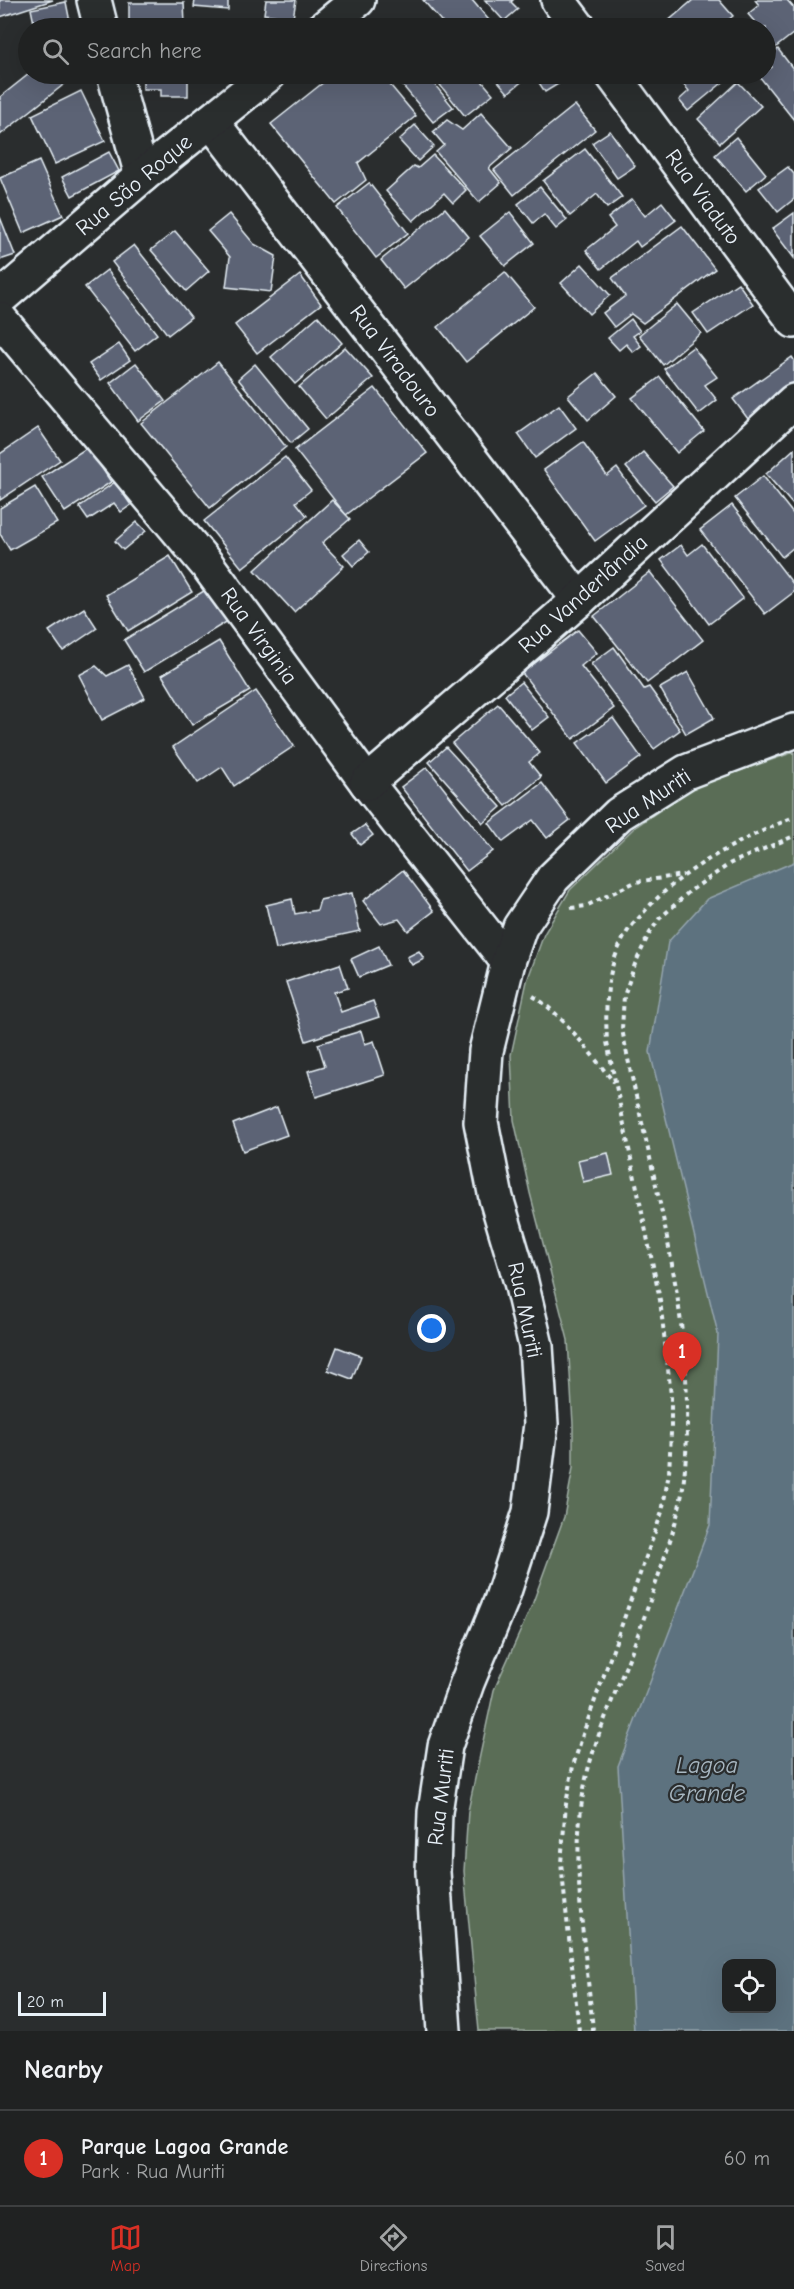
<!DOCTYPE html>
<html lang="en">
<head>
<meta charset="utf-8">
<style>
  body { margin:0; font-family:"Comic Neue",sans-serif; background:#282a2a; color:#f1f3f6 }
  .controls { position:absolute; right:18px; bottom:18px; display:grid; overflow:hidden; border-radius:12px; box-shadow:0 6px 24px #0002 }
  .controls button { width:54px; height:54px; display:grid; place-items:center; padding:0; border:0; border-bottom:2px solid #3d3f40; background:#202222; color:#f1f3f6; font:30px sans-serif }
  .scale { position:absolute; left:18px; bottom:15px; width:88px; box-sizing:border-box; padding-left:6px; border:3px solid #e8f1f8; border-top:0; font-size:16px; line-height:21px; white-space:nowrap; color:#e8f1f8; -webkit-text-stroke:4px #2a2d2e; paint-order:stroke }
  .you { position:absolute; left:432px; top:1329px; width:21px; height:21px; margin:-15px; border:4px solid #fff; border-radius:50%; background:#1a73e8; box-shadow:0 0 0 9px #1a73e833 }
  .badge { display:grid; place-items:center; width:39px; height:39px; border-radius:50%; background:#d93025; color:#fff; font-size:20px; font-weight:700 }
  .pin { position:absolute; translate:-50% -50px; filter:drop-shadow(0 2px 3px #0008) }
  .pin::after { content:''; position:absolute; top:32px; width:21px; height:18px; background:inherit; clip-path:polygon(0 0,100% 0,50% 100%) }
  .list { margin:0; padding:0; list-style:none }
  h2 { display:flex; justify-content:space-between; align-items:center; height:78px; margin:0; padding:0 24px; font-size:26px }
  h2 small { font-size:20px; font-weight:400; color:#a2a4a5 }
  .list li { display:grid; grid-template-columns:39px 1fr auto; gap:18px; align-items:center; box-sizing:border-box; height:96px; padding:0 24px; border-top:2px solid #3d3f40 }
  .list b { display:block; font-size:22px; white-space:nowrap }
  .list p { margin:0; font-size:20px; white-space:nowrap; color:#a2a4a5 }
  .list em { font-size:20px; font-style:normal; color:#a2a4a5 }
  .icon { flex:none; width:33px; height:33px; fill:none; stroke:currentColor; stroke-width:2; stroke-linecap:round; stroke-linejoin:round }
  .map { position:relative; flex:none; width:794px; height:2031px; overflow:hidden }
  .search { position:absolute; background:#202222; box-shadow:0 6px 24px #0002; left:18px; right:18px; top:18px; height:66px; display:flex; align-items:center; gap:15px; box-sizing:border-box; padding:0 21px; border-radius:33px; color:#a2a4a5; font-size:22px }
  .sheet { height:174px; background:#202222 }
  nav { display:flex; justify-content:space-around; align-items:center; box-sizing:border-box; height:84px; border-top:2px solid #3d3f40; background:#202222; font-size:16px; color:#a2a4a5 }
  nav a { display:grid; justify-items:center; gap:3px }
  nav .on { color:#d93025 }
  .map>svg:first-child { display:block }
  .green { fill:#5a6d56; stroke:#a1afa7; stroke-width:1.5; fill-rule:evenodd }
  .water { fill:#5d727f; stroke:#95a5af; stroke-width:1.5; fill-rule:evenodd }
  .building { fill:#5c6374; stroke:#e8f1f8; stroke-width:1.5 }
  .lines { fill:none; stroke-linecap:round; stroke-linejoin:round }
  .minor-casing { stroke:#e8f1f8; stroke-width:38 }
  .path { stroke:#e8f1f8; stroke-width:4; stroke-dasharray:4.5 4.5; stroke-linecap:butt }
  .minor { stroke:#2a2d2e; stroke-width:33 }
  .labels { text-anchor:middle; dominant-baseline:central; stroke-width:4.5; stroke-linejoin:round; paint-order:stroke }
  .street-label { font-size:22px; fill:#e8f1f8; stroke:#2a2d2e }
  .water-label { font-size:24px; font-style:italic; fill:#a9b8c2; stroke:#2a2d2e }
</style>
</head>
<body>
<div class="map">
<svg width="794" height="2031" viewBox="0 0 794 2031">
  <rect width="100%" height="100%" fill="#2a2d2e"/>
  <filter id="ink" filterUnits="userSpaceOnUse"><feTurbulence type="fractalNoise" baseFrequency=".0167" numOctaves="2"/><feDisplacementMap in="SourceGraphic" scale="12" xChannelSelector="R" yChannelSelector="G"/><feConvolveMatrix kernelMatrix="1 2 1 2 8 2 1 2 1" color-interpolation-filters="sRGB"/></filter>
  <g filter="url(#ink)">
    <path class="green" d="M 794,752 L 794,2031 L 479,2031 L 464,1871 L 468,1811 L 494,1690 L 532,1605 L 564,1517 L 573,1468 L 573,1424 L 568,1340 L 530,1193 L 514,1120 L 511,1055 L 527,981 L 544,934 L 570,890 L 634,828 L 694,787 ZM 726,1964 L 772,1964 L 772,2008 L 726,2008 Z"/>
    <path class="water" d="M 794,862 L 794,2031 L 634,2031 L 618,1766 L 710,1525 L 718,1334 L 650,1052 L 668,942 L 707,899 ZM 726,1964 L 772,1964 L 772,2008 L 726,2008 Z"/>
    <g class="building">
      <path d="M 0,0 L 53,0 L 0,17 Z"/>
      <path d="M 195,0 L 228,0 L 228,10 L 194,7 Z"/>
      <path d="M 266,0 L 296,0 L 293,18 L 264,14 Z"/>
      <path d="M 423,0 L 472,0 L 493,25 L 489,28 L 447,28 Z"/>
      <path d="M 485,0 L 513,0 L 511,2 L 518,9 L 504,21 Z"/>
      <path d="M 693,0 L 719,0 L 733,16 L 718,28 L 660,28 Z"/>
      <path d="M 755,0 L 787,0 L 794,8 L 794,33 L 775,48 L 766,36 L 766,28 L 760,28 L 748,14 L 759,5 Z"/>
      <path d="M 66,2 L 71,27 L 35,28 L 31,9 Z"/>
      <path d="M 129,3 L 184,3 L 185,25 L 129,25 Z"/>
      <path d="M 529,21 L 535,28 L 520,28 Z"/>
      <path d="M 213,23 L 237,24 L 237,28 L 213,28 Z"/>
      <path d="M 778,49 L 794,70 L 794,120 L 759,76 L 772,67 L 766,59 Z"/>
      <path d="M 29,74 L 77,74 L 0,135 L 0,97 Z"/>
      <path d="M 143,74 L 188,74 L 188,96 L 161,96 L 161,89 L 143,89 Z"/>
      <path d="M 334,74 L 381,74 L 416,116 L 358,163 L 366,180 L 336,204 L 271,124 Z"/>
      <path d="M 393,74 L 426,74 L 453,107 L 433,122 Z"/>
      <path d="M 455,74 L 476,74 L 493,94 L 465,116 L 440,85 Z"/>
      <path d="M 492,74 L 531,74 L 508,93 Z"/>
      <path d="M 537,74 L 565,74 L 568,78 L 545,92 L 534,75 Z"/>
      <path d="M 686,74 L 733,74 L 688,111 L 679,100 L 689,91 L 679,79 Z"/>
      <path d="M 738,82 L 761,106 L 720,143 L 698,119 Z"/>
      <path d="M 81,91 L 105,141 L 55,164 L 32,115 Z"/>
      <path d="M 575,105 L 595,130 L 514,195 L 494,170 Z"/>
      <path d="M 481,113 L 512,148 L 489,168 L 501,183 L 479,202 L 436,152 L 444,145 L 433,132 L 447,120 L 462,130 Z"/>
      <path d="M 415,125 L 434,146 L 418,161 L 399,140 Z"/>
      <path d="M 610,131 L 635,166 L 617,178 L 592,143 Z"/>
      <path d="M 736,137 L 766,174 L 746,191 L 715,155 Z"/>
      <path d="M 585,149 L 622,197 L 607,208 L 597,194 L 570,216 L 543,181 Z"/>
      <path d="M 109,152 L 119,171 L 72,196 L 62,177 Z"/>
      <path d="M 433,155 L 466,190 L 453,203 L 444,193 L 413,221 L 386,191 L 414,166 L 418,168 Z"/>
      <path d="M 39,161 L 63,215 L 23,233 L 0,178 Z"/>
      <path d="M 788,167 L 794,174 L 794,199 L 778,212 L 759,188 Z"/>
      <path d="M 369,183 L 408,233 L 376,258 L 337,208 Z"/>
      <path d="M 540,187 L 567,220 L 556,229 L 544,214 L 533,223 L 518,204 Z"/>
      <path d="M 632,199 L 645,216 L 662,202 L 676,220 L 640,247 L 636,241 L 601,269 L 586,250 L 615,227 L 608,218 Z"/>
      <path d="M 445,208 L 469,237 L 404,289 L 381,260 Z"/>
      <path d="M 510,212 L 534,243 L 505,266 L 480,236 Z"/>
      <path d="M 794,213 L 794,258 L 772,229 Z"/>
      <path d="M 229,214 L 254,244 L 276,256 L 271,292 L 226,287 L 230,257 L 208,231 Z"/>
      <path d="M 0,217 L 15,255 L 0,260 Z"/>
      <path d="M 682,226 L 715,269 L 643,323 L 631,314 L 614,327 L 603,313 L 625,296 L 612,278 Z"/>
      <path d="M 175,231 L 209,271 L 186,291 L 151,250 Z"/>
      <path d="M 134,245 L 191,317 L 168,335 L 112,262 Z"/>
      <path d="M 582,264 L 610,295 L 589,314 L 561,283 Z"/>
      <path d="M 107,270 L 157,334 L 135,351 L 85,287 Z"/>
      <path d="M 505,272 L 534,307 L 466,362 L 438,327 Z"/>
      <path d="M 300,275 L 321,304 L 257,353 L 235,325 Z"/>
      <path d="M 738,283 L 753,304 L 708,334 L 693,313 Z"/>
      <path d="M 677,304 L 701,333 L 663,365 L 639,335 Z"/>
      <path d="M 318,316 L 342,343 L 295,384 L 271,357 Z"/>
      <path d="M 631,319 L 640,331 L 633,336 L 641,346 L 633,352 L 626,344 L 619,350 L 608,338 Z"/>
      <path d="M 119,344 L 130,360 L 101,380 L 89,364 Z"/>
      <path d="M 345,347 L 373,378 L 326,419 L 299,387 Z"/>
      <path d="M 693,347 L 717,377 L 705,385 L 717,400 L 699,414 L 664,369 Z"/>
      <path d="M 792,357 L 794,360 L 794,391 L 751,423 L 733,399 Z"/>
      <path d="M 218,362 L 286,447 L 210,508 L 141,423 Z"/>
      <path d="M 136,363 L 165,401 L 138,421 L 110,383 Z"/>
      <path d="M 255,364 L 308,429 L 291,443 L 238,379 Z"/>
      <path d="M 597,373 L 616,396 L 588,420 L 568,396 Z"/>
      <path d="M 660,377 L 704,431 L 677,453 L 632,398 Z"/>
      <path d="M 375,388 L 427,453 L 346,515 L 295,450 Z"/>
      <path d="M 559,405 L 576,428 L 535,458 L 518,434 Z"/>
      <path d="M 38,428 L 60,460 L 0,500 L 0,454 Z"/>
      <path d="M 583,442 L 607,476 L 617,468 L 644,505 L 595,541 L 544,470 Z"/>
      <path d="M 88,447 L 111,482 L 65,512 L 42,477 Z"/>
      <path d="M 794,449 L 794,506 L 766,474 Z"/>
      <path d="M 643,452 L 673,486 L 655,501 L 626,467 Z"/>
      <path d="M 285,457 L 311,490 L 296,502 L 307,516 L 242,568 L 204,521 Z"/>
      <path d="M 763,476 L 794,515 L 794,547 L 782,557 L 735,498 Z"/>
      <path d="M 115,482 L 131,505 L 121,512 L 114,503 L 88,520 L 79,507 Z"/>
      <path d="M 35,487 L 57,523 L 10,550 L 0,534 L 0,508 Z"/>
      <path d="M 332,500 L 350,519 L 322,543 L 344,566 L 294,612 L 255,570 Z"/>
      <path d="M 732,505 L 794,585 L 794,592 L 765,614 L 700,530 Z"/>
      <path d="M 137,522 L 146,531 L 123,550 L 115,541 Z"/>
      <path d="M 359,540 L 369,552 L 353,566 L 343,554 Z"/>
      <path d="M 702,544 L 743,598 L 709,624 L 661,560 L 681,545 L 688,555 Z"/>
      <path d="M 170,556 L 192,592 L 128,631 L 106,595 Z"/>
      <path d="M 650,572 L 703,640 L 647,683 L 594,616 Z"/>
      <path d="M 207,589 L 228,621 L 144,672 L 124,640 Z"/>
      <path d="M 84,608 L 97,628 L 63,651 L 49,631 Z"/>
      <path d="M 578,630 L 597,653 L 581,666 L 614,708 L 573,739 L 522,673 Z"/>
      <path d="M 219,641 L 250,691 L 192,725 L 162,675 Z"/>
      <path d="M 614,647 L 644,689 L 649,687 L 680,730 L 654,749 L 591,664 Z"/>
      <path d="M 128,665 L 145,698 L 102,720 L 79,675 L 96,666 L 107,676 Z"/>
      <path d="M 688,672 L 714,718 L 686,734 L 660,688 Z"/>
      <path d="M 521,682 L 549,717 L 532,730 L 505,695 Z"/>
      <path d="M 256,691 L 294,746 L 234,786 L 222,767 L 198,783 L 173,747 Z"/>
      <path d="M 498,704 L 540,753 L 529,762 L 541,777 L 506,806 L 452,743 Z"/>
      <path d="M 613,718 L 641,757 L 606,783 L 577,743 Z"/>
      <path d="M 446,747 L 501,807 L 483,823 L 429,762 Z"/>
      <path d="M 427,767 L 493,851 L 467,871 L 401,787 Z"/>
      <path d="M 542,783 L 570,820 L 547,838 L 533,820 L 503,842 L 489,823 Z"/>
      <path d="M 365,825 L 373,835 L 360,845 L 352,834 Z"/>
      <path d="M 403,870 L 434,911 L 408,931 L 399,919 L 381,924 L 363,901 Z"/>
      <path d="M 352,893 L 360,931 L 276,949 L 266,905 L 292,899 L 295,914 L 317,910 L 320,900 Z"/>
      <path d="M 379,946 L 388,965 L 359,977 L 351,959 Z"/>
      <path d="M 419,951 L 424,959 L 412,965 L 407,957 Z"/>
      <path d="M 340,964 L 348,988 L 334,992 L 341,1012 L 373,1001 L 379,1017 L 306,1041 L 286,982 Z"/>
      <path d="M 361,1031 L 365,1044 L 374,1041 L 385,1075 L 316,1097 L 308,1071 L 325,1066 L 318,1044 Z"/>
      <path d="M 277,1107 L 287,1135 L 243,1151 L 233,1124 Z"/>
      <path d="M 608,1153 L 613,1175 L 583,1182 L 578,1160 Z"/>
      <path d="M 337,1347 L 361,1356 L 352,1379 L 328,1370 Z"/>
    </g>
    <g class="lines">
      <g class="minor-casing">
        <g id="minor">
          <path d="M 94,0 L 101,28"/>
          <path d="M 558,0 L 579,28"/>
          <path d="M 324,28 L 358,0"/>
          <path d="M 114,74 L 142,176"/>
          <path d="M 612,74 L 794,321"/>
          <path d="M 211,121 L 579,600"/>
          <path d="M 0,298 L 142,176 L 269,74"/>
          <path d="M 0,319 L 208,566 L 367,783 L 508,962"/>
          <path d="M 367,783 L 579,600 L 794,401"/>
          <path d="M 444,2031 L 433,1872 L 435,1812 L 445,1746 L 467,1683 L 501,1601 L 530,1512 L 541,1424 L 536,1346 L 521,1282 L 496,1198 L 481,1122 L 486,1051 L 508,962 L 520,927 L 553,878 L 619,814 L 686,772 L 794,731"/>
        </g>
      </g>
      <g class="path">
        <path d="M 571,908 L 586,906 L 635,882 L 683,875"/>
        <path d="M 533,996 C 565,1016 589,1053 614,1082"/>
        <path d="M 579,2031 L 561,1863 L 566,1804 L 573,1766 L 584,1731 L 662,1512 L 669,1473 L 671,1433 L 671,1395 L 660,1300 L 607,1042 C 605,1005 606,967 626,934 C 630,926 638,920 643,913 C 684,867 738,841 794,817"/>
        <path d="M 593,2031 C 586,1946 567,1853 588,1770 C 597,1735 612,1701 625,1668 C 638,1636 649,1604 660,1571 C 669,1544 679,1515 683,1487 C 702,1331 651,1180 622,1029 L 624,996 L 635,964 L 648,936 L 659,919 L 690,891 L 731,863 L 794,836"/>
      </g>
      <use href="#minor" class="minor"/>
    </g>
  </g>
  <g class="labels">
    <g class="street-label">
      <text transform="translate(134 185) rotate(-40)">Rua São Roque</text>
      <text transform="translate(703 197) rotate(54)">Rua Viaduto</text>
      <text transform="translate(395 361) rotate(53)">Rua Viradouro</text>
      <text transform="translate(583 594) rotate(-42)">Rua Vanderlândia</text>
      <text transform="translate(259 636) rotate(54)">Rua Virginia</text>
      <text transform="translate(648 801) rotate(-34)">Rua Muriti</text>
      <text transform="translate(525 1310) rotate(78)">Rua Muriti</text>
      <text transform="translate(441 1797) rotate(-83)">Rua Muriti</text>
    </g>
    <g class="water-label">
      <text x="707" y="1765">Lagoa<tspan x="707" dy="28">Grande</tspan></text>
    </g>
  </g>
</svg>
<div class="controls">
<button><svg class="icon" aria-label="locate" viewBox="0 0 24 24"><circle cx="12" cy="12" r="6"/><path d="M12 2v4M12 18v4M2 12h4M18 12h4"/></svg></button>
</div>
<div class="scale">20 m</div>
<div class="you"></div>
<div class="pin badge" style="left:682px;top:1382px">1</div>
<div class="search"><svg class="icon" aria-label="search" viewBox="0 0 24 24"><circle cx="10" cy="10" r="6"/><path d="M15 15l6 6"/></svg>Search here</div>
</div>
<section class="sheet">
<h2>Nearby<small></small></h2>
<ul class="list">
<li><span class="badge">1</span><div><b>Parque Lagoa Grande</b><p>Park · Rua Muriti</p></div><em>60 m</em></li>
</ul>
</section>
<nav>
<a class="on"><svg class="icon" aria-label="map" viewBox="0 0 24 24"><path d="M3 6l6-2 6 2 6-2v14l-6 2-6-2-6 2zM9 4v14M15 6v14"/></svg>Map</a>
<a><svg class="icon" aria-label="directions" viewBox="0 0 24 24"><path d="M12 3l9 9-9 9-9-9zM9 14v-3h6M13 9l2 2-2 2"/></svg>Directions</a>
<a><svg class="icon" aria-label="saved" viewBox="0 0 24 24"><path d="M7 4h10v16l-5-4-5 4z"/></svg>Saved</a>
</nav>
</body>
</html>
